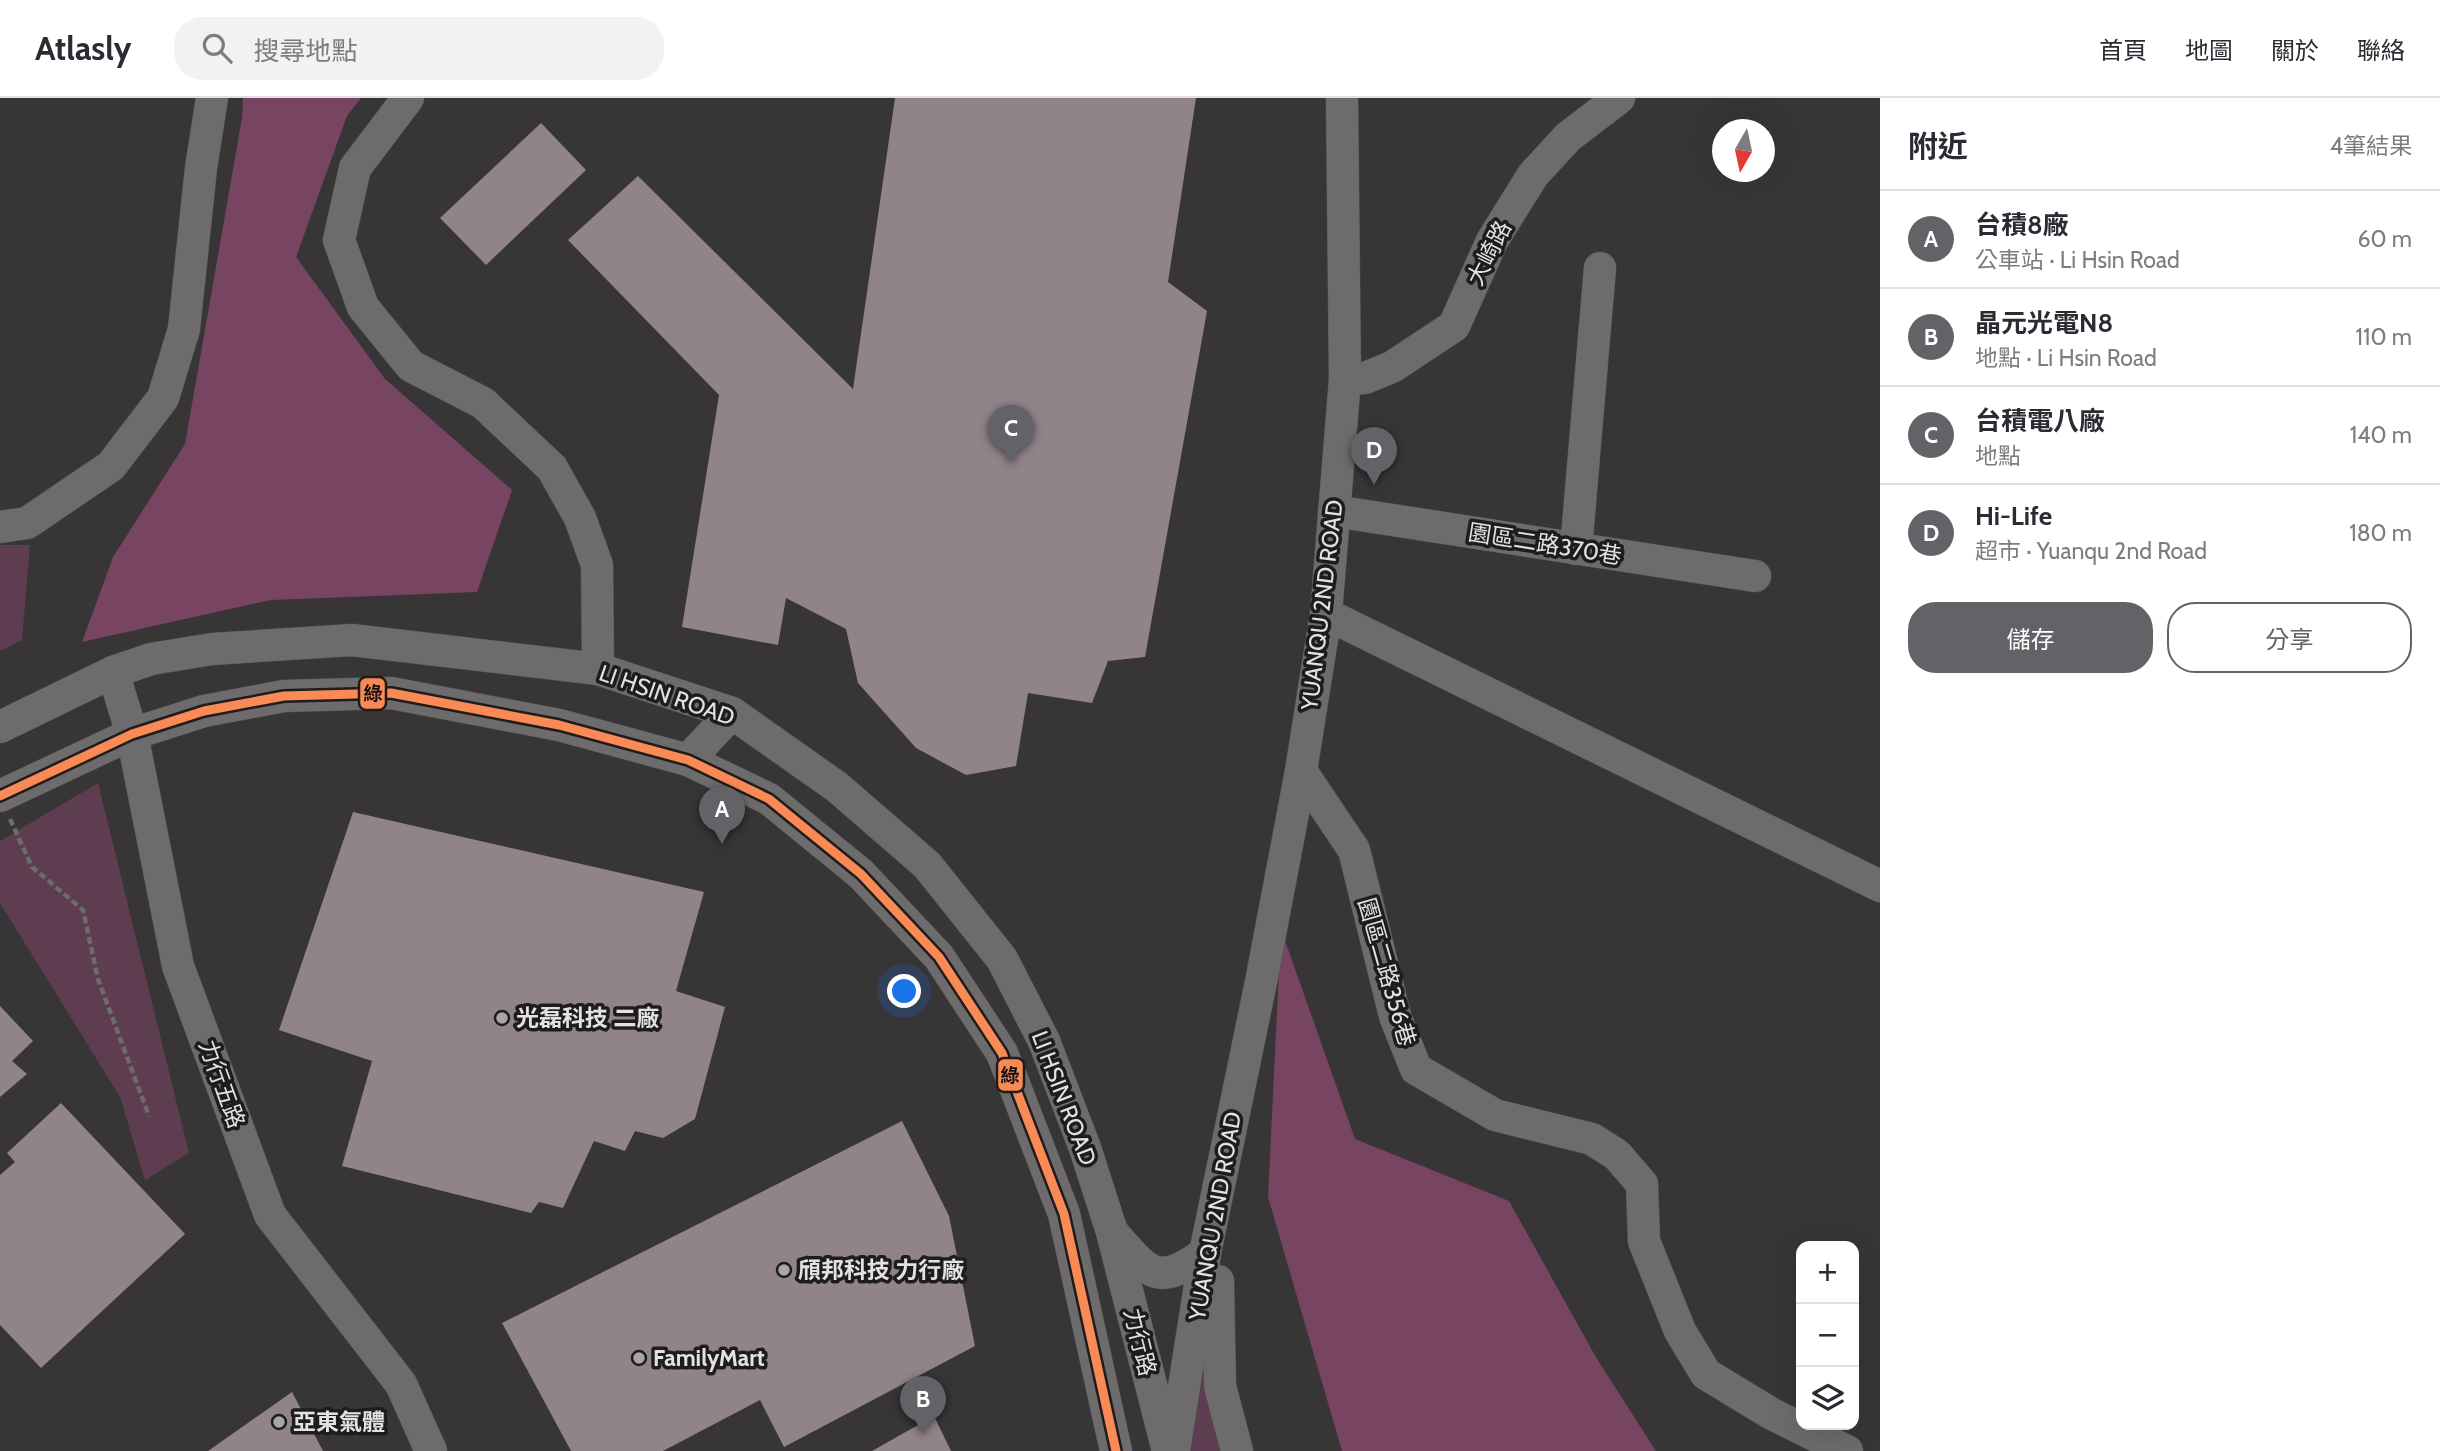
<!DOCTYPE html>
<html lang="zh-TW">
<head>
<meta charset="utf-8">
<style>
  body { margin:0; font-family:Cabin,"Noto Sans TC",sans-serif; background:#f2f2f3; color:#2b2b33 }
  .controls { position:absolute; right:21px; bottom:21px; display:grid; overflow:hidden; border-radius:14px; box-shadow:0 7px 28px #0002 }
  .controls button { width:63px; height:63px; display:grid; place-items:center; padding:0; border:0; border-bottom:2px solid #e1e1e2; background:#fff; color:#2b2b33; font:35px sans-serif }
  .compass { position:absolute; left:1712px; top:21px; width:63px; height:63px; border-radius:50%; background:#fff; box-shadow:0 7px 28px #0002; rotate:189deg }
  .you { position:absolute; left:905px; top:894px; width:24px; height:24px; margin:-18px; border:5px solid #fff; border-radius:50%; background:#1a73e8; box-shadow:0 0 0 10px #1a73e833 }
  .badge { display:grid; place-items:center; width:46px; height:46px; border-radius:50%; background:#636267; color:#fff; font-size:23px; font-weight:700 }
  .pin { position:absolute; translate:-50% -58px; filter:drop-shadow(0 2px 4px #0008) }
  .pin::after { content:''; position:absolute; top:37px; width:24px; height:21px; background:inherit; clip-path:polygon(0 0,100% 0,50% 100%) }
  .list { margin:0; padding:0; list-style:none }
  h2 { display:flex; justify-content:space-between; align-items:center; height:91px; margin:0; padding:0 28px; font-size:30px }
  h2 small { font-size:23px; font-weight:400; color:#7c7c81 }
  .list li { display:grid; grid-template-columns:46px 1fr auto; gap:21px; align-items:center; box-sizing:border-box; height:98px; padding:0 28px; border-top:2px solid #e1e1e2 }
  .list b { display:block; font-size:26px; white-space:nowrap }
  .list p { margin:0; font-size:23px; white-space:nowrap; color:#7c7c81 }
  .list em { font-size:23px; font-style:normal; color:#7c7c81 }
  .actions { display:flex; gap:14px; padding:21px 28px }
  .actions a { flex:1; padding:16px 0; border:2px solid #636267; border-radius:28px; text-align:center; font-size:24px; color:#636267 }
  .actions .main { background:#636267; color:#fff }
  .icon { flex:none; width:38px; height:38px; fill:none; stroke:currentColor; stroke-width:2; stroke-linecap:round; stroke-linejoin:round }
  .map { position:relative; flex:none; width:1880px; height:1353px; overflow:hidden }
  header { display:flex; align-items:center; gap:42px; box-sizing:border-box; height:98px; padding:0 35px; background:#fff; border-bottom:2px solid #e1e1e2 }
  header strong { font-size:33px }
  nav { display:flex; gap:38px; margin-inline-start:auto; font-size:24px }
  .search { width:490px; height:63px; background:#f2f2f3; display:flex; align-items:center; gap:18px; box-sizing:border-box; padding:0 24px; border-radius:28px; color:#7c7c81; font-size:26px }
  main { display:flex }
  aside { flex:1; background:#fff }
  .map>svg:first-child { display:block }
  .green { fill:#5d3d4f }
  .forest { fill:#774562 }
  .building { fill:#91838a }
  .lines { fill:none; stroke-linecap:round; stroke-linejoin:round }
  .minor-casing { stroke:#535152; stroke-width:33 }
  .path { stroke:#6d6b6c; stroke-width:4.5; stroke-dasharray:7 3.5; stroke-linecap:butt }
  .minor { stroke:#6d6b6c; stroke-width:32 }
  .bus-1-casing { stroke:#1e1c1d; stroke-width:14 }
  .bus-1 { stroke:#f98a56; stroke-width:9 }
  .poi-dot { fill:#a7a5a6; stroke:#1e1c1d; stroke-width:2.5 }
  .labels { text-anchor:middle; dominant-baseline:central; stroke-width:7; stroke-linejoin:round; paint-order:stroke }
  .street-label { font-size:23px; fill:#e4e1e3; stroke:#1e1c1d }
  .poi-label { font-size:23px; font-weight:bold; fill:#e4e1e3; stroke:#1e1c1d; text-anchor:start }
  .line-badge { stroke:#1e1c1d; stroke-width:2.5 }
  .pale-badge-label { font-size:19px; text-anchor:middle; font-weight:bold; fill:#111 }
</style>
</head>
<body>
<header>
<strong>Atlasly</strong>
<div class="search"><svg class="icon" aria-label="search" viewBox="0 0 24 24"><circle cx="10" cy="10" r="6"/><path d="M15 15l6 6"/></svg>搜尋地點</div>
<nav><a>首頁</a><a>地圖</a><a>關於</a><a>聯絡</a></nav>
</header>
<main>
<div class="map">
<svg width="1880" height="1353" viewBox="0 0 1880 1353">
  <rect width="100%" height="100%" fill="#373536"/>
  <g class="green">
    <path d="M 0,447 L 30,447 L 22,542 L 0,553 Z"/>
    <path d="M 98,685 L 189,1055 L 145,1082 L 120,999 L 0,805 L 0,743 Z"/>
    <path d="M 1199,1267 L 1230,1353 L 1187,1353 Z"/>
  </g>
  <g class="forest">
    <path d="M 243,0 L 361,0 L 347,18 L 296,159 L 385,281 L 512,392 L 477,494 L 271,502 L 82,544 L 113,459 L 185,346 L 242,20 Z"/>
    <path d="M 1281,831 L 1355,1041 L 1509,1103 L 1597,1261 L 1656,1353 L 1342,1353 L 1268,1099 Z"/>
  </g>
  <g class="building">
    <path d="M 895,0 L 1196,0 L 1168,184 L 1207,213 L 1145,559 L 1108,563 L 1092,605 L 1028,595 L 1016,668 L 966,677 L 916,650 L 858,585 L 846,531 L 786,500 L 778,547 L 682,529 L 719,297 L 568,142 L 638,78 L 853,291 Z"/>
    <path d="M 541,25 L 586,72 L 486,167 L 440,120 Z"/>
    <path d="M 353,714 L 704,794 L 676,893 L 725,909 L 695,1021 L 663,1040 L 635,1033 L 625,1053 L 594,1043 L 563,1110 L 539,1104 L 531,1115 L 342,1068 L 372,963 L 279,932 Z"/>
    <path d="M 0,908 L 33,943 L 12,963 L 27,976 L 0,999 Z"/>
    <path d="M 61,1005 L 185,1136 L 41,1270 L 0,1227 L 0,1077 L 15,1064 L 7,1055 Z"/>
    <path d="M 902,1023 L 949,1118 L 975,1248 L 784,1349 L 760,1302 L 663,1353 L 571,1353 L 502,1225 Z"/>
    <path d="M 292,1294 L 323,1353 L 208,1353 Z"/>
    <path d="M 934,1318 L 951,1353 L 872,1353 Z"/>
  </g>
  <g class="lines">
    <g class="minor-casing">
      <g id="minor">
        <path d="M 408,0 L 355,70 L 339,142 L 363,209 L 411,268 L 483,305 L 552,370 L 580,420 L 597,467 L 598,571"/>
        <path d="M 1345,281 L 1365,280 L 1392,269 L 1454,228 L 1492,143 L 1533,77 L 1568,39 L 1619,0"/>
        <path d="M 1334,413 L 1755,478"/>
        <path d="M 0,429 L 27,425 L 111,368 L 163,300 L 184,231 L 201,70 L 212,0"/>
        <path d="M 1576,451 L 1600,170"/>
        <path d="M 1326,516 L 1880,788"/>
        <path d="M 113,574 L 132,636 L 178,868 L 270,1117 L 401,1286 L 431,1353"/>
        <path d="M 0,629 L 113,574 L 151,561 L 212,551 L 352,542 L 598,571 L 732,615 L 837,689 L 927,767 L 1002,861 L 1044,943 L 1085,1050 L 1112,1134 L 1168,1353"/>
        <path d="M 688,662 L 732,615"/>
        <path d="M 1301,673 L 1354,752 L 1395,918 L 1416,971 L 1495,1017 L 1592,1041 L 1617,1057 L 1642,1086 L 1644,1143 L 1680,1233 L 1706,1276 L 1772,1316 L 1847,1353"/>
        <path d="M 0,698 L 132,636 L 204,613 L 284,598 L 391,595 L 559,627 L 688,662 L 769,701 L 861,776 L 939,859 L 1002,955 L 1064,1116 L 1116,1353"/>
        <path d="M 1113,1135 C 1149,1176 1157,1190 1205,1155"/>
        <path d="M 1218,1183 L 1220,1288 L 1237,1353"/>
        <path d="M 1174,1353 L 1205,1155 L 1261,884 L 1301,673 L 1326,516 L 1345,281 L 1342,0"/>
      </g>
    </g>
    <path class="path" d="M 10,721 L 32,769 L 83,812 L 98,881 L 149,1018"/>
    <use href="#minor" class="minor"/>
    <g class="bus-1-casing">
      <path id="bus-1" d="M 0,698 L 132,636 L 204,613 L 284,598 L 391,595 L 559,627 L 688,662 L 769,701 L 861,776 L 939,859 L 1002,955 L 1064,1116 L 1116,1353"/>
    </g>
    <use href="#bus-1" class="bus-1"/>
  </g>
  <g class="poi-dot">
    <circle cx="502" cy="920" r="7"/>
    <circle cx="784" cy="1172" r="7"/>
    <circle cx="639" cy="1260" r="7"/>
    <circle cx="279" cy="1324" r="7"/>
  </g>
  <g class="labels">
    <g class="street-label">
      <text transform="translate(1489 155) rotate(-63)">大崎路</text>
      <text transform="translate(1545 446) rotate(9)">園區二路370巷</text>
      <text transform="translate(1322 507) rotate(-83)">YUANQU 2ND ROAD</text>
      <text transform="translate(667 597) rotate(19)">LI HSIN ROAD</text>
      <text transform="translate(1387 874) rotate(74)">園區二路356巷</text>
      <text transform="translate(222 986) rotate(70)">力行五路</text>
      <text transform="translate(1064 1000) rotate(69)">LI HSIN ROAD</text>
      <text transform="translate(1215 1118) rotate(-80)">YUANQU 2ND ROAD</text>
      <text transform="translate(1140 1244) rotate(76)">力行路</text>
    </g>
    <g class="poi-label">
      <text x="516" y="920">光磊科技 二廠</text>
      <text x="798" y="1172">頎邦科技 力行廠</text>
      <text x="653" y="1260">FamilyMart</text>
      <text x="293" y="1324">亞東氣體</text>
    </g>
  </g>
  <g class="line-badge">
    <rect x="359" y="579" width="27" height="33" rx="7" fill="#f98a56"/>
    <rect x="997" y="960" width="27" height="34" rx="7" fill="#f98a56"/>
  </g>
  <g class="pale-badge-label">
    <text x="373" y="602">綠</text>
    <text x="1010" y="984">綠</text>
  </g>
</svg>
<div class="controls">
<button>+</button>
<button>−</button>
<button><svg class="icon" aria-label="layers" viewBox="0 0 24 24"><path d="M12 4l9 5-9 5-9-5zM3 14l9 5 9-5"/></svg></button>
</div>
<svg class="compass" viewBox="-18 -18 36 36"><path d="M0-13l5 13h-10z" fill="#e53935"/><path d="M0 13l5-13h-10z" fill="#7c7c81"/></svg>
<div class="you"></div>
<div class="pin badge" style="left:722px;top:746px">A</div>
<div class="pin badge" style="left:923px;top:1336px">B</div>
<div class="pin badge" style="left:1011px;top:365px">C</div>
<div class="pin badge" style="left:1374px;top:387px">D</div>
</div>
<aside>
<h2>附近<small>4筆結果</small></h2>
<ul class="list">
<li><span class="badge">A</span><div><b>台積8廠</b><p>公車站 · Li Hsin Road</p></div><em>60 m</em></li>
<li><span class="badge">B</span><div><b>晶元光電N8</b><p>地點 · Li Hsin Road</p></div><em>110 m</em></li>
<li><span class="badge">C</span><div><b>台積電八廠</b><p>地點</p></div><em>140 m</em></li>
<li><span class="badge">D</span><div><b>Hi-Life</b><p>超市 · Yuanqu 2nd Road</p></div><em>180 m</em></li>
</ul>
<div class="actions"><a class="main">儲存</a><a>分享</a></div>
</aside>
</main>
</body>
</html>
